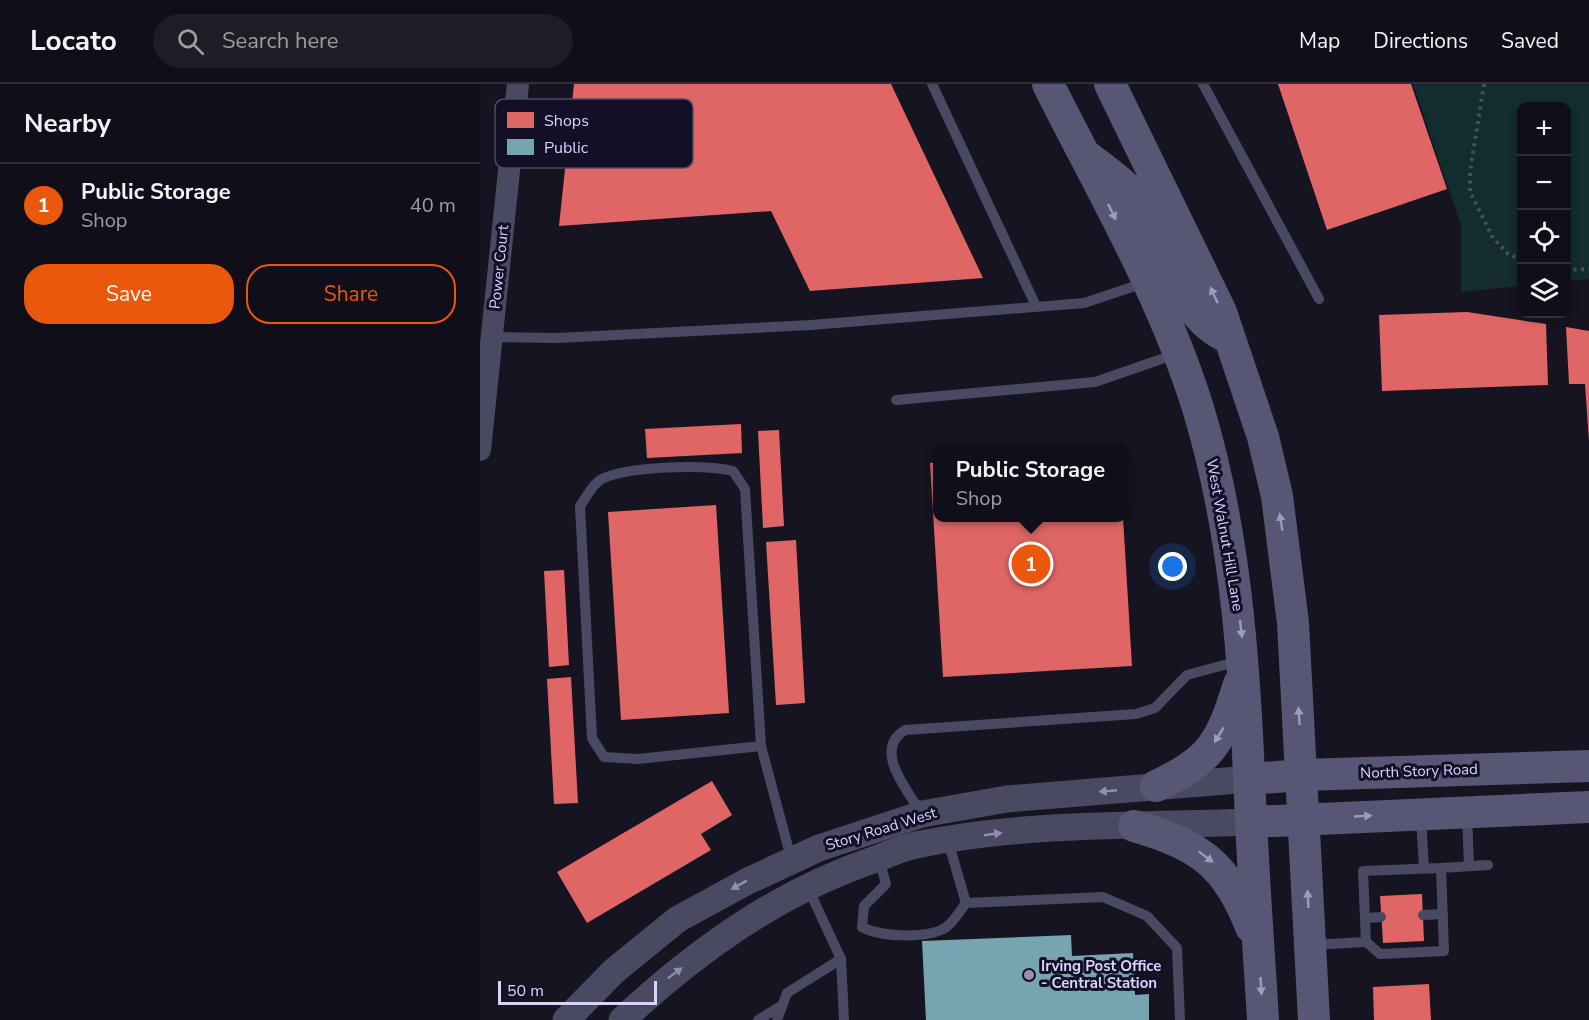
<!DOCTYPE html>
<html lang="en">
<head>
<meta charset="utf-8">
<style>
  body { margin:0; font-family:"Nunito Sans",sans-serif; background:#1e1d26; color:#f1f3f6 }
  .controls { position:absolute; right:18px; top:18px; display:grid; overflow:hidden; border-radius:12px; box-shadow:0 3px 9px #0003 }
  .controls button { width:54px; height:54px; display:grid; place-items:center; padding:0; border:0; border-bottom:2px solid #302f38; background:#100f19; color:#f1f3f6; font:30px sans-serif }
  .scale { position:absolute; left:18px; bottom:15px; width:159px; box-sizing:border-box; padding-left:6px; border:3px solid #d9d4ff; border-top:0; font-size:16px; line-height:21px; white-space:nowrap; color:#d9d4ff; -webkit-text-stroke:4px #130f26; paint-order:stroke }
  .you { position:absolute; left:693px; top:483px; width:21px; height:21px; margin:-15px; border:4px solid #fff; border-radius:50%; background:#1a73e8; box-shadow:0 0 0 9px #1a73e833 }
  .badge { display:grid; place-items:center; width:39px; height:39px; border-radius:50%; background:#ea580c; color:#fff; font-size:20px; font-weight:700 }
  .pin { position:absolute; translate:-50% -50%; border:3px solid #fff; box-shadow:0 2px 6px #0006 }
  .popup { position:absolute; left:453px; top:360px; width:195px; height:78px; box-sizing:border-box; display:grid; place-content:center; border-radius:12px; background:#100f19; filter:drop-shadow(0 2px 4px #0005); font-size:20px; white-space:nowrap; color:#9c9ca2 }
  .popup b { font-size:22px; color:#f1f3f6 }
  .popup::after { content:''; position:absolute; left:50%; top:100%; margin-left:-12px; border:12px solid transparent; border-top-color:#100f19 }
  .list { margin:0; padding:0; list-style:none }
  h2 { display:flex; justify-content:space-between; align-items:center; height:78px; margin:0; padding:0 24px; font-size:26px }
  h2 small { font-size:20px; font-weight:400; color:#9c9ca2 }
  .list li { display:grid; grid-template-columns:39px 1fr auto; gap:18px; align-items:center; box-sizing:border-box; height:84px; padding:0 24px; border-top:2px solid #302f38 }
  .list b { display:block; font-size:22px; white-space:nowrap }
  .list p { margin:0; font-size:20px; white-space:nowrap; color:#9c9ca2 }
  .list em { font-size:20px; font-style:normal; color:#9c9ca2 }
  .actions { display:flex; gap:12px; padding:18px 24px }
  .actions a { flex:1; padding:14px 0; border:2px solid #ea580c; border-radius:24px; text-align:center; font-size:21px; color:#ea580c }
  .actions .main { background:#ea580c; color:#fff }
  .icon { flex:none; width:33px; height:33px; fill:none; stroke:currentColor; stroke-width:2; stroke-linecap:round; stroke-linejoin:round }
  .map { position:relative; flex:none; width:1109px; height:936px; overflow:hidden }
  header { display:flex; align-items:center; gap:36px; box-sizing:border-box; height:84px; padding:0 30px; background:#100f19; border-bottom:2px solid #302f38 }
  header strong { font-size:28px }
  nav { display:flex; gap:33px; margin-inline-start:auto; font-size:21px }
  .search { width:420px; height:54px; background:#1e1d26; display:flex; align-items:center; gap:15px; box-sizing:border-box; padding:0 21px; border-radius:33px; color:#9c9ca2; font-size:22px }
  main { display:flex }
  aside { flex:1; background:#100f19 }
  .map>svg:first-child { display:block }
  .green { fill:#132c2d }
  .shops { fill:#e06666 }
  .public { fill:#76a5af }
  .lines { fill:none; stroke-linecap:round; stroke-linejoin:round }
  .path { stroke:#44505f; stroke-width:4; stroke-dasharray:3 4.5; stroke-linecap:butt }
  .service { stroke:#4a4962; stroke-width:10 }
  .minor { stroke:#4a4962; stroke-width:22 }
  .tertiary { stroke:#4a4962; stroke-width:27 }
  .secondary { stroke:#575674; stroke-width:32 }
  .oneway { fill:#9e9bc0 }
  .oneway2 { fill:#928eb0 }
  .poi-dot { fill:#9591b1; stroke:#130f26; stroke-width:2 }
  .labels { text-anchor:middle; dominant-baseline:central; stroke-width:6; stroke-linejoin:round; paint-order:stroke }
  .street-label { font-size:15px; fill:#d9d4ff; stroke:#130f26 }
  .poi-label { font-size:15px; font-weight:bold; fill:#d9d4ff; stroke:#130f26; text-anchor:start }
  .key { fill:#130f26; stroke:#4e4a67; stroke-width:1.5 }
  .key-label { font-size:16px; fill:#d9d4ff }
</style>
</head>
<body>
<header>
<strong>Locato</strong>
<div class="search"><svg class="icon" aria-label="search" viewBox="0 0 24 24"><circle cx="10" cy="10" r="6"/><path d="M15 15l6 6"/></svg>Search here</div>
<nav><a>Map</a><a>Directions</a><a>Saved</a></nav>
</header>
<main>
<aside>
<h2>Nearby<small></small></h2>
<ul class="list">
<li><span class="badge">1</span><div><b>Public Storage</b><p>Shop</p></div><em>40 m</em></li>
</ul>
<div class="actions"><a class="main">Save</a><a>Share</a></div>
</aside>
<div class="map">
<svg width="1109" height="936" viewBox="0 0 1109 936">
  <rect width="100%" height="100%" fill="#161421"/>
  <path class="green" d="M 933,0 L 1109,0 L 1109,195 L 1087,197 L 1086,22 L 1042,22 L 1041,202 L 981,208 L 981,142 Z"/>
  <g class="shops">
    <path d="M 94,0 L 411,0 L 503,194 L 330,207 L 291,127 L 79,142 Z"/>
    <path d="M 798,0 L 931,0 L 967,105 L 847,146 Z"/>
    <path d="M 987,228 L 1066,240 L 1068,301 L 902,307 L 899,231 Z"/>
    <path d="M 1086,243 L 1109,247 L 1109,358 L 1105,300 L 1089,300 Z"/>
    <path d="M 261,340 L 262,369 L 167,374 L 165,345 Z"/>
    <path d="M 299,346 L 304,442 L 283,444 L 278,347 Z"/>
    <path d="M 458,378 L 458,434 L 643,434 L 652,582 L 463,593 L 450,379 Z"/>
    <path d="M 236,421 L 249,629 L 141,636 L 128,428 Z"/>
    <path d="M 316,456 L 325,619 L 296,621 L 286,458 Z"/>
    <path d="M 84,486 L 89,581 L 69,583 L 64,487 Z"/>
    <path d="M 91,593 L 98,719 L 74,720 L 67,595 Z"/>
    <path d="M 232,697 L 252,731 L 221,750 L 231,766 L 107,839 L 77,788 Z"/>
    <path d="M 942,810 L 944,857 L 903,859 L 900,812 Z"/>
    <path d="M 949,900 L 951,936 L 894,936 L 893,903 Z"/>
  </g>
  <path class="public" d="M 591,851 L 592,872 L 653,869 L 655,911 L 669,910 L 669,936 L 446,936 L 442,857 Z"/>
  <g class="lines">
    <g class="path">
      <path d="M 1004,0 L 990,88 L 990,108 L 1013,154 L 1028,170 L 1042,176"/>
      <path d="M 1086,186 L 1109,185"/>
    </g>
    <g class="service">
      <path d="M 452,0 L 556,222"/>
      <path d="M 723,0 L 839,215"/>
      <path d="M 12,253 L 77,254 L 331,241 L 604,219 L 667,198"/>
      <path d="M 416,316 L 615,298 L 696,270"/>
      <path d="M 281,662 L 158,675 L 124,673 L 112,654 L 100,422 C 106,414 112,401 120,396 C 145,382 224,380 253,387 L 265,405 L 281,662 L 311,774"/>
      <path d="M 442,730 C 428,707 392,666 425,646 L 656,630 L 675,624 L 707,591 L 759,577"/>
      <path d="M 987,731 L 989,782"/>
      <path d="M 941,734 L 944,784"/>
      <path d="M 468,757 L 486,819 L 623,813 L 667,832 L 697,864 L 700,936"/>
      <path d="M 399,775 L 406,800 L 384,822 L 382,843 C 401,853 446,855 465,844 C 473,839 480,827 486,819"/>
      <path d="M 328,804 L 361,875 L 364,936"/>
      <path d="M 943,831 L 963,830"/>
      <path d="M 885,834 L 901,833"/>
      <path d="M 886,858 L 883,787 L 961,784"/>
      <path d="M 831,861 L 886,858 L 900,870 L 964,867 L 961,784 L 1008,781"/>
      <path d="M 278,936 L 301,922"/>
      <path d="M 297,936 L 307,909 L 361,875"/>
    </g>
    <path class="minor" d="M 0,366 L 38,0"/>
    <g class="tertiary">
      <path d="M 86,936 L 134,887 L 198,835 L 268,797 L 339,764 L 442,730 L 527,715 L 770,695"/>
      <path d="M 142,936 C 216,867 297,809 393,776 C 407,771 421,764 436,761 C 546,738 660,742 771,738"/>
    </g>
    <g class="secondary">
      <path d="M 568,0 C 621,106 683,211 718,324 C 759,459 765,596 771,736 C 774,802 779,869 783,936"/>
      <path d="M 630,0 L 741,228 L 783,353 L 797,412 L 813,539 L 834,936"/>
      <path d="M 609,74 C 631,91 654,106 668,131 C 690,171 700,229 743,251 L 748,250"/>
      <path d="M 770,695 L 822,691 L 1109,682"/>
      <path d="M 676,702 C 732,676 741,658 759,600"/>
      <path d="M 771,738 L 1109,723"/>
      <path d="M 654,742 C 718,760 747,780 771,843"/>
    </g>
  </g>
  <defs><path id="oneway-solid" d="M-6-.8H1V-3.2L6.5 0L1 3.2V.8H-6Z" transform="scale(1.5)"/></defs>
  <g class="oneway">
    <use href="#oneway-solid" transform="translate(632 128) rotate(64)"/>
    <use href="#oneway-solid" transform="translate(734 211) rotate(-115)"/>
    <use href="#oneway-solid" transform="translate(801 438) rotate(-99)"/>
    <use href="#oneway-solid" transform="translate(761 545) rotate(83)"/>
    <use href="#oneway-solid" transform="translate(819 632) rotate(-94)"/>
    <use href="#oneway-solid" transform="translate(739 651) rotate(121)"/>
    <use href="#oneway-solid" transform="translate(883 732) rotate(-3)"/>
    <use href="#oneway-solid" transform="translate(726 773) rotate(37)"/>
    <use href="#oneway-solid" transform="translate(828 815) rotate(-93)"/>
    <use href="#oneway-solid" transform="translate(781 902) rotate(87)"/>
  </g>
  <g class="oneway2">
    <use href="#oneway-solid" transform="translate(628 707) rotate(175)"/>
    <use href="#oneway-solid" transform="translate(513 750) rotate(-8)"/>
    <use href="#oneway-solid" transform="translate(259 801) rotate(151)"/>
    <use href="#oneway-solid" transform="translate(195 889) rotate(-37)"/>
  </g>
  <circle class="poi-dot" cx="549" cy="891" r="6"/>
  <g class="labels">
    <g class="street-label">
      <text transform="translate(19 183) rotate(-84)">Power Court</text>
      <text transform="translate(745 451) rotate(80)">West Walnut Hill Lane</text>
      <text transform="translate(939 687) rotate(-2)">North Story Road</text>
      <text transform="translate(401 745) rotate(-17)">Story Road West</text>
    </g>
    <g class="poi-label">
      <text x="561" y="882">Irving Post Office<tspan x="561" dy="17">- Central Station</tspan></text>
    </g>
  </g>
  <rect x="15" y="15" width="198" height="69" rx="9" class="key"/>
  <rect x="27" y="28" width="27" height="16" fill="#e06666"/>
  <rect x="27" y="55" width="27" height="16" fill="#76a5af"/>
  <g class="key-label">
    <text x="64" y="42">Shops</text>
    <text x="64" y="69">Public</text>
  </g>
</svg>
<div class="controls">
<button>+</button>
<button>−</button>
<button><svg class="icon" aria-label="locate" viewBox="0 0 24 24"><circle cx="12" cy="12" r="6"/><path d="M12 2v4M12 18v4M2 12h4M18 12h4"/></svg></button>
<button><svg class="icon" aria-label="layers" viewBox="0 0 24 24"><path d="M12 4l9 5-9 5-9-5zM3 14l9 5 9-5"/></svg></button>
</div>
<div class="scale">50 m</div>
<div class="you"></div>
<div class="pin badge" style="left:551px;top:480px">1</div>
<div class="popup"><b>Public Storage</b>Shop</div>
</div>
</main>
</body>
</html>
